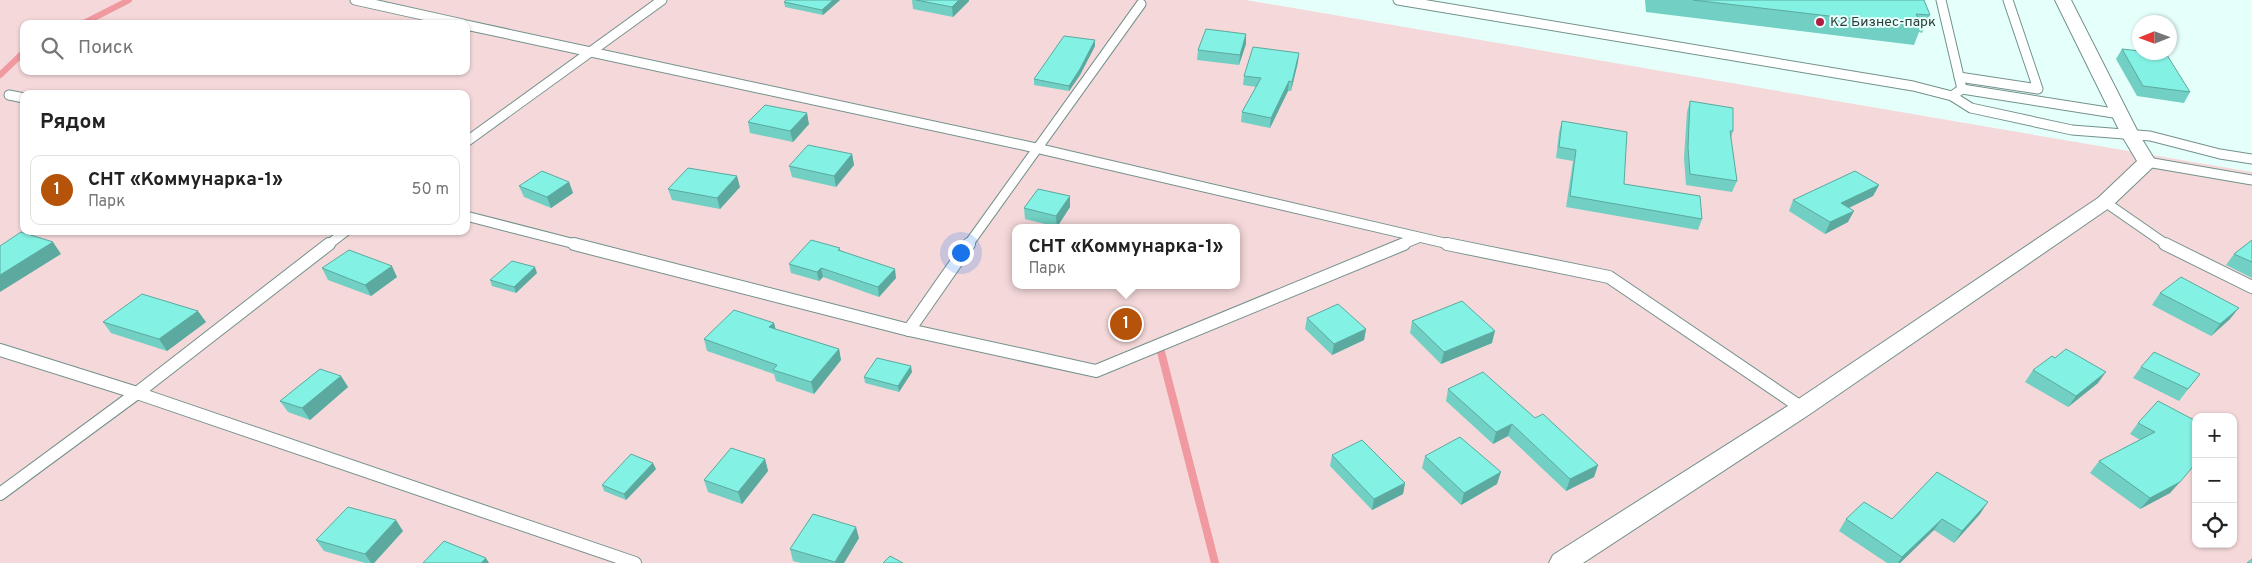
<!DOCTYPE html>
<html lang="ru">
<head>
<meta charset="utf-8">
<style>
  body { margin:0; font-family:Overpass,sans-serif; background:#f6f6f6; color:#222 }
  .controls { position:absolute; right:15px; bottom:15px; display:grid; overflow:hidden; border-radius:10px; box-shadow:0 1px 4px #0004 }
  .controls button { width:45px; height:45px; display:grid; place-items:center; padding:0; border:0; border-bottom:1px solid #e0e0e0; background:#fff; color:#222; font:25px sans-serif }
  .compass { position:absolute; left:2132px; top:15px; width:45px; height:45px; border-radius:50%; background:#fff; box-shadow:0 1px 4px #0004; rotate:269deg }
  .you { position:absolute; left:960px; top:252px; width:18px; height:18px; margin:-12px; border:4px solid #fff; border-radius:50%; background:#1a73e8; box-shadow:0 0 0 8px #1a73e833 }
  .badge { display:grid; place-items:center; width:32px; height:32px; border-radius:50%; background:#b45309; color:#fff; font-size:16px; font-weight:700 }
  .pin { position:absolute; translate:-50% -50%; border:2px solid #fff; box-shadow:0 1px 5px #0006 }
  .popup { position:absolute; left:1012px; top:224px; width:228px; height:65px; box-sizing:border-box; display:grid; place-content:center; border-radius:10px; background:#fff; filter:drop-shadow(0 1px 4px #0005); font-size:16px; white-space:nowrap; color:#767676 }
  .popup b { font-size:19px; color:#222 }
  .popup::after { content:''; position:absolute; left:50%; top:100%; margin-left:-10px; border:10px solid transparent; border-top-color:#fff }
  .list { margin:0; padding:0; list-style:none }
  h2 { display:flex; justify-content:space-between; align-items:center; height:65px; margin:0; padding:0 20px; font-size:21px }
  h2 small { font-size:16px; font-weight:400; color:#767676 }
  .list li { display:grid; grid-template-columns:32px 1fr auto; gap:15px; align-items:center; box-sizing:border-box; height:70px; margin:0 10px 10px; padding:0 10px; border:1px solid #e0e0e0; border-radius:10px }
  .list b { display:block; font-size:19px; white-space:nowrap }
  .list p { margin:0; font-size:16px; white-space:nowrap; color:#767676 }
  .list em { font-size:16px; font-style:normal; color:#767676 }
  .icon { flex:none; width:28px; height:28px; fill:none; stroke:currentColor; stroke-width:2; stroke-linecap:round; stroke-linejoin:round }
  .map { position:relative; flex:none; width:2252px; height:563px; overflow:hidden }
  .search { position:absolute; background:#fff; box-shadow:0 1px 4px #0004; left:20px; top:20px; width:450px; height:55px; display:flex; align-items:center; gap:12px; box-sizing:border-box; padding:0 18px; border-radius:10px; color:#767676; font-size:19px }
  .panel { position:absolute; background:#fff; box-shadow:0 1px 4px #0004; left:20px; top:90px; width:450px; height:145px; border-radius:10px }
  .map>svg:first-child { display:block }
  .green { fill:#f5d9da; fill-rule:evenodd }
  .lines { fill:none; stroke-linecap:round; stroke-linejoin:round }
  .stream-far1 { stroke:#f099a0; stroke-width:6 }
  .stream { stroke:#f099a0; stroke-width:8 }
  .service-far1-casing { stroke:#73918c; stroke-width:11 }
  .service-casing { stroke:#73918c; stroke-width:14 }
  .minor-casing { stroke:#73918c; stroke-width:2 }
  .service-far1 { stroke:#fff; stroke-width:9 }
  .service { stroke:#fff; stroke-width:12 }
  .minor { fill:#fff; fill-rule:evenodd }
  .wall { fill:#71cfc3 }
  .shaded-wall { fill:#5ca99f }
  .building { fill:#83f1e3; stroke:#5ca99f }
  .poi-dot { fill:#b01d40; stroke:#e5fffb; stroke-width:2 }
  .labels { text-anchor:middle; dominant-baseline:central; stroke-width:4; stroke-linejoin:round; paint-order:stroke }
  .far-poi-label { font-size:14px; fill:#2e3b39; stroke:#e5fffb; text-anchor:start }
</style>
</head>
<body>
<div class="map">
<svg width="2252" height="563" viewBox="0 0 2252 563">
  <rect width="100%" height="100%" fill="#e5fffb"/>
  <path class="green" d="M 0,0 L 1246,0 L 2252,172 L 2252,563 L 0,563 ZM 24,24 L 466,24 L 466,71 L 24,71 ZM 24,94 L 466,94 L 466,231 L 24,231 ZM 1016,228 L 1236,228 L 1236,285 L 1016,285 ZM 2196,417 L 2233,417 L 2233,544 L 2196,544 Z"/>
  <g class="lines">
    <g class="stream-far1">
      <path d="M 82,24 L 129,0"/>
      <path d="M 0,75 L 24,52"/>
    </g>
    <path class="stream" d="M 1159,344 L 1215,563"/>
    <g class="service-far1-casing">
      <g id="service-far1">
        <path d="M 355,0 L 463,24"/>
        <path d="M 1398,0 L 1913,86 L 1952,96 L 1962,89 L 1941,0"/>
        <path d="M 466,25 L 1036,148 L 1453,245"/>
        <path d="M 1959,77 L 2038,89 L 2008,0"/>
        <path d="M 1962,89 L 2120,114"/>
        <path d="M 9,95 L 24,98"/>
        <path d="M 1952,96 L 1971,108 L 2072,130 L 2150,136 L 2220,154 L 2252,159"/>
        <path d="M 466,142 L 662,0"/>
        <path d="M 2147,162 L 2252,180"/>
        <path d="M 2105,202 L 2167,245"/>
        <path d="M 466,216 L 579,245"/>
        <path d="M 328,245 L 346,231"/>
        <path d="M 968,245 L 1141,4"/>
        <path d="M 1401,245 L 1418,238"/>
      </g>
    </g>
    <g class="service-casing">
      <g id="service">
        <path d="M 574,244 L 909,330 L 1096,371 L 1404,244"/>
        <path d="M 1447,244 L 1609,277 L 1802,408"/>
        <path d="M 2165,244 L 2252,287"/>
        <path d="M 909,330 L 969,244"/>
        <path d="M 0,350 L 137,393 L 635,563"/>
        <path d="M 0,494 L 137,393 L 329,244"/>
      </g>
    </g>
    <g class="minor-casing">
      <path id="minor" d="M 2055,0 L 2071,0 L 2140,136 L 2156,162 L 2154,166 L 2112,206 L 1810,414 L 1583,563 L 1549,563 L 1553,555 L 1794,402 L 2098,198 L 2137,161 L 2122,136 Z"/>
    </g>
    <use href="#service-far1" class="service-far1"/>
    <use href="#service" class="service"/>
    <use href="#minor" class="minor"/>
  </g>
  <g class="wall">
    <path d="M 786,0 L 840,0 L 823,15 L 785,7 L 784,2 Z"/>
    <path d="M 912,0 L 969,0 L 969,1 L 953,17 L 913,9 Z"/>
    <path d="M 1645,0 L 1924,0 L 1930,15 L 1922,33 L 1919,32 L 1914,45 L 1646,12 Z"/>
    <path d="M 1246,44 L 1239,65 L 1197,60 L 1198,50 Z"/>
    <path d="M 1095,46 L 1080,75 L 1069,91 L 1034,85 L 1034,79 Z"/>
    <path d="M 2122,49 L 2190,92 L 2184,103 L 2137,96 L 2116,59 Z"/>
    <path d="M 1298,62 L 1291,91 L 1288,91 L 1270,128 L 1241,122 L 1242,112 L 1256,87 L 1243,85 L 1244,76 Z"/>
    <path d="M 1690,101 L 1733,131 L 1731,138 L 1737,181 L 1732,192 L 1686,185 L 1684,158 L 1687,112 Z"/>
    <path d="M 1562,121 L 1624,184 L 1702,219 L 1698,230 L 1566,207 L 1573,161 L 1556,158 L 1559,132 Z"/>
    <path d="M 748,122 L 809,124 L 793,142 L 750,133 Z"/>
    <path d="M 852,154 L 854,165 L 836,187 L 792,177 L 789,166 Z"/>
    <path d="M 569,182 L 573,193 L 551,208 L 524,197 L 519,186 Z"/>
    <path d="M 1879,185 L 1873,196 L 1849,208 L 1848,222 L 1825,234 L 1789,211 L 1793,200 Z"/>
    <path d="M 740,187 L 720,209 L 672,200 L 668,189 Z"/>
    <path d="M 1070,207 L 1057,227 L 1025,219 L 1024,208 Z"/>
    <path d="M 2252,240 L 2252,278 L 2226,265 L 2234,254 Z"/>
    <path d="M 840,248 L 840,250 L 896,278 L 879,297 L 823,277 L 819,281 L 791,273 L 789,264 Z"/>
    <path d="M 322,268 L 397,277 L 371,296 L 328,280 Z"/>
    <path d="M 537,273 L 516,293 L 492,286 L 490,280 Z"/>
    <path d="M 2160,293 L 2230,319 L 2211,336 L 2152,305 Z"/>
    <path d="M 1307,318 L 1366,329 L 1364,340 L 1332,355 L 1305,329 Z"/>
    <path d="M 1412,321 L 1492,343 L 1441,364 L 1410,333 Z"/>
    <path d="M 103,322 L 206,322 L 167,351 L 111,333 Z"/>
    <path d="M 774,323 L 775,329 L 839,349 L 841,360 L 814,394 L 776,381 L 774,374 L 707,351 L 704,339 Z"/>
    <path d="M 2141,367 L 2200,374 L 2179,401 L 2133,378 Z"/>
    <path d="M 2033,370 L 2098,383 L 2068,407 L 2025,382 Z"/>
    <path d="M 912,372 L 899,392 L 865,383 L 864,377 Z"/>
    <path d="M 341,376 L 348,387 L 310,420 L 288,412 L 280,401 Z"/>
    <path d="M 1448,389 L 1535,418 L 1598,465 L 1594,477 L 1566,491 L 1508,436 L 1493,444 L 1446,401 Z"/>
    <path d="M 2196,421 L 2196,463 L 2170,493 L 2140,509 L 2090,473 L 2099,461 L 2140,440 L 2130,434 L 2138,423 Z"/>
    <path d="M 1332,455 L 1405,483 L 1403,494 L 1372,510 L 1330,466 Z"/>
    <path d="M 1425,456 L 1497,484 L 1461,505 L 1422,468 Z"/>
    <path d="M 765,459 L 768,471 L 742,504 L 708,492 L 704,480 Z"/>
    <path d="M 656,469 L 626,500 L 604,491 L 602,485 Z"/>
    <path d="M 1980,514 L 1954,543 L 1934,530 L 1900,563 L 1887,563 L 1839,531 L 1846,519 L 1892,519 Z"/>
    <path d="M 403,531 L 374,563 L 365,563 L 324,551 L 316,540 Z"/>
    <path d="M 859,538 L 844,563 L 801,563 L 793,561 L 790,549 Z"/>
  </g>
  <g class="shaded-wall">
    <path d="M 833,0 L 840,0 L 823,15 L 822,10 Z"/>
    <path d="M 959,0 L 969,0 L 969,1 L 953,17 L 952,7 Z"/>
    <path d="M 1246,34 L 1246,44 L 1239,65 L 1240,55 Z"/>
    <path d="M 1095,40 L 1095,46 L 1080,75 L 1069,91 L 1069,86 Z"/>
    <path d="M 1299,53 L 1298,62 L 1291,91 L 1292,82 Z"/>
    <path d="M 1289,81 L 1288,91 L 1270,128 L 1271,118 Z"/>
    <path d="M 807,113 L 809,124 L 793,142 L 790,131 Z"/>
    <path d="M 852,154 L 854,165 L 836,187 L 834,176 Z"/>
    <path d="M 737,176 L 740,187 L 720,209 L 717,198 Z"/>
    <path d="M 569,182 L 573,193 L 551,208 L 547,197 Z"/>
    <path d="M 1879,185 L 1873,196 L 1836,214 L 1841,203 Z"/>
    <path d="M 1070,196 L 1070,207 L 1057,227 L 1056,216 Z"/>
    <path d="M 1854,211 L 1848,222 L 1825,234 L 1830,222 Z"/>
    <path d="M 53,242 L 61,254 L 0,292 L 0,275 Z"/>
    <path d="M 392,266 L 397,277 L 371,296 L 365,285 Z"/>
    <path d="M 535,267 L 537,273 L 516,293 L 514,287 Z"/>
    <path d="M 821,268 L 823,277 L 819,281 L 817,272 Z"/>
    <path d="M 895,269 L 896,278 L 879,297 L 878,287 Z"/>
    <path d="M 2239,308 L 2230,319 L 2211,336 L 2220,324 Z"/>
    <path d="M 198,311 L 206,322 L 167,351 L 159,339 Z"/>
    <path d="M 774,323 L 777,334 L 769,327 Z"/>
    <path d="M 1366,329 L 1364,340 L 1332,355 L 1334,344 Z"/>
    <path d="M 1495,331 L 1492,343 L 1441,364 L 1444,352 Z"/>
    <path d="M 839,349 L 841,360 L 814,394 L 811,382 Z"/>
    <path d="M 911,366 L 912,372 L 899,392 L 898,386 Z"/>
    <path d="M 2106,372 L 2098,383 L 2068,407 L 2076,396 Z"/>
    <path d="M 341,376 L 348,387 L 310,420 L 302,408 Z"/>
    <path d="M 1512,424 L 1508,436 L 1493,444 L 1496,432 Z"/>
    <path d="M 765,459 L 768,471 L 742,504 L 738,492 Z"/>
    <path d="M 653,463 L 656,469 L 626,500 L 624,494 Z"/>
    <path d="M 1598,465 L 1594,477 L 1566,491 L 1570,479 Z"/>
    <path d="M 1501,472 L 1497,484 L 1461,505 L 1464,493 Z"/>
    <path d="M 2180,482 L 2170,493 L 2140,509 L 2150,498 Z"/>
    <path d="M 1405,483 L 1403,494 L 1372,510 L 1374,499 Z"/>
    <path d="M 1988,502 L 1980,514 L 1954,543 L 1962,531 Z"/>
    <path d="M 1942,519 L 1934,530 L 1900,563 L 1898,563 L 1902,557 Z"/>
    <path d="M 396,520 L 403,531 L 374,563 L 371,563 L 365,554 Z"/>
    <path d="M 856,527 L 859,538 L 844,563 L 835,563 Z"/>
    <path d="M 486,558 L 489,563 L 481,563 Z"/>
  </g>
  <g class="building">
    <path d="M 786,0 L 833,0 L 822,10 L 784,2 Z"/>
    <path d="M 916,0 L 959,0 L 952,7 Z"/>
    <path d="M 1693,0 L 1924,0 L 1930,15 L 1916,14 L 1922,27 Z"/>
    <path d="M 1206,29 L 1246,34 L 1240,55 L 1198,50 Z"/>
    <path d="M 1064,36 L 1095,40 L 1080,69 L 1069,86 L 1034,79 Z"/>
    <path d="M 1253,47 L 1299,53 L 1292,82 L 1289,81 L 1271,118 L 1242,112 L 1261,78 L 1244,76 Z"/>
    <path d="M 2122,49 L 2140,51 L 2140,52 L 2148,52 L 2167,55 L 2190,92 L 2143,86 Z"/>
    <path d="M 1690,101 L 1733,108 L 1733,131 L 1730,131 L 1737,181 L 1690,174 L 1688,147 Z"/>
    <path d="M 765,105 L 807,113 L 790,131 L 748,122 Z"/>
    <path d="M 1562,121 L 1627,132 L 1624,184 L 1700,196 L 1702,219 L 1570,196 L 1576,150 L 1559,147 Z"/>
    <path d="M 808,145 L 852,154 L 834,176 L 789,166 Z"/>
    <path d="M 688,168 L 737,176 L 717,198 L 668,189 Z"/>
    <path d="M 542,171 L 569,182 L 547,197 L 519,186 Z"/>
    <path d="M 1855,171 L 1879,185 L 1841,203 L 1854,211 L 1830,222 L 1793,200 Z"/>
    <path d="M 1038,189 L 1070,196 L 1056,216 L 1024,208 Z"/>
    <path d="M 21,232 L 53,242 L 0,275 L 0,246 Z"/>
    <path d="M 811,240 L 840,248 L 838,250 L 895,269 L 878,287 L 821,268 L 817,272 L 789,264 Z"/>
    <path d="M 2252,240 L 2252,262 L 2234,254 Z"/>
    <path d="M 349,250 L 392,266 L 365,285 L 322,268 Z"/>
    <path d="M 512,261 L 535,267 L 514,287 L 490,280 Z"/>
    <path d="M 2181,277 L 2239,308 L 2220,324 L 2160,293 Z"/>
    <path d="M 142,294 L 198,311 L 159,339 L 103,322 Z"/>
    <path d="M 1462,301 L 1495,331 L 1444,352 L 1412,321 Z"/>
    <path d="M 1338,304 L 1366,329 L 1334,344 L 1307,318 Z"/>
    <path d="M 734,310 L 774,323 L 769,327 L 839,349 L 811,382 L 773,370 L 777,365 L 704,339 Z"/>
    <path d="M 2066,349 L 2106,372 L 2076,396 L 2033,370 L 2052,356 L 2055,358 Z"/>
    <path d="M 2154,352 L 2200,374 L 2188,389 L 2141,367 Z"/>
    <path d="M 877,358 L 911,366 L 898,386 L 864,377 Z"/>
    <path d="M 320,369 L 341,376 L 302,408 L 280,401 Z"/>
    <path d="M 1483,372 L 1535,418 L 1543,414 L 1598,465 L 1570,479 L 1512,424 L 1496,432 L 1448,389 Z"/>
    <path d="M 2158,401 L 2196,421 L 2196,463 L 2180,482 L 2150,498 L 2099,461 L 2155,432 L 2138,423 Z"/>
    <path d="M 1460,437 L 1501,472 L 1464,493 L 1425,456 Z"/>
    <path d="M 1362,440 L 1405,483 L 1374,499 L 1332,455 Z"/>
    <path d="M 731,448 L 765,459 L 738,492 L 704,480 Z"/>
    <path d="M 631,454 L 653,463 L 624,494 L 602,485 Z"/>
    <path d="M 1937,472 L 1988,502 L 1962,531 L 1942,519 L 1902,557 L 1846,519 L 1864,502 L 1892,519 Z"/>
    <path d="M 348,507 L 396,520 L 365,554 L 316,540 Z"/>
    <path d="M 813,514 L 856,527 L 835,562 L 790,549 Z"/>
    <path d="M 444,541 L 486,558 L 481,563 L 423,563 Z"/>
    <path d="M 890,556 L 903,563 L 883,563 Z"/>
    <path d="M 2252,559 L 2252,563 L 2247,563 Z"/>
  </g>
  <circle class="poi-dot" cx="1820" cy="22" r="5"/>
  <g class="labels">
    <g class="far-poi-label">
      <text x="1830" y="22">К2 Бизнес-парк</text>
    </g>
  </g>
</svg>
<div class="controls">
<button>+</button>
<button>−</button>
<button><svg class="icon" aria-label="locate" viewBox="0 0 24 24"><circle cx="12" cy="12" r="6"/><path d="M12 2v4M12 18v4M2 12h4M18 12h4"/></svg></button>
</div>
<svg class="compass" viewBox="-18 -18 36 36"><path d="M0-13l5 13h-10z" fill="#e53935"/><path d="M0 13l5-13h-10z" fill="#767676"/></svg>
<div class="you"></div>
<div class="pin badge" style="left:1126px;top:324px">1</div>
<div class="popup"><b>СНТ «Коммунарка-1»</b>Парк</div>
<div class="search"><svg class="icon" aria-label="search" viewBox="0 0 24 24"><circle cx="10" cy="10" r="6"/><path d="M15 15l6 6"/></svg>Поиск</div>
<section class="panel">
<h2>Рядом<small></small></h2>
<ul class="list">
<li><span class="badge">1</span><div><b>СНТ «Коммунарка-1»</b><p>Парк</p></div><em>50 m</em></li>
</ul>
</section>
</div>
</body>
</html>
